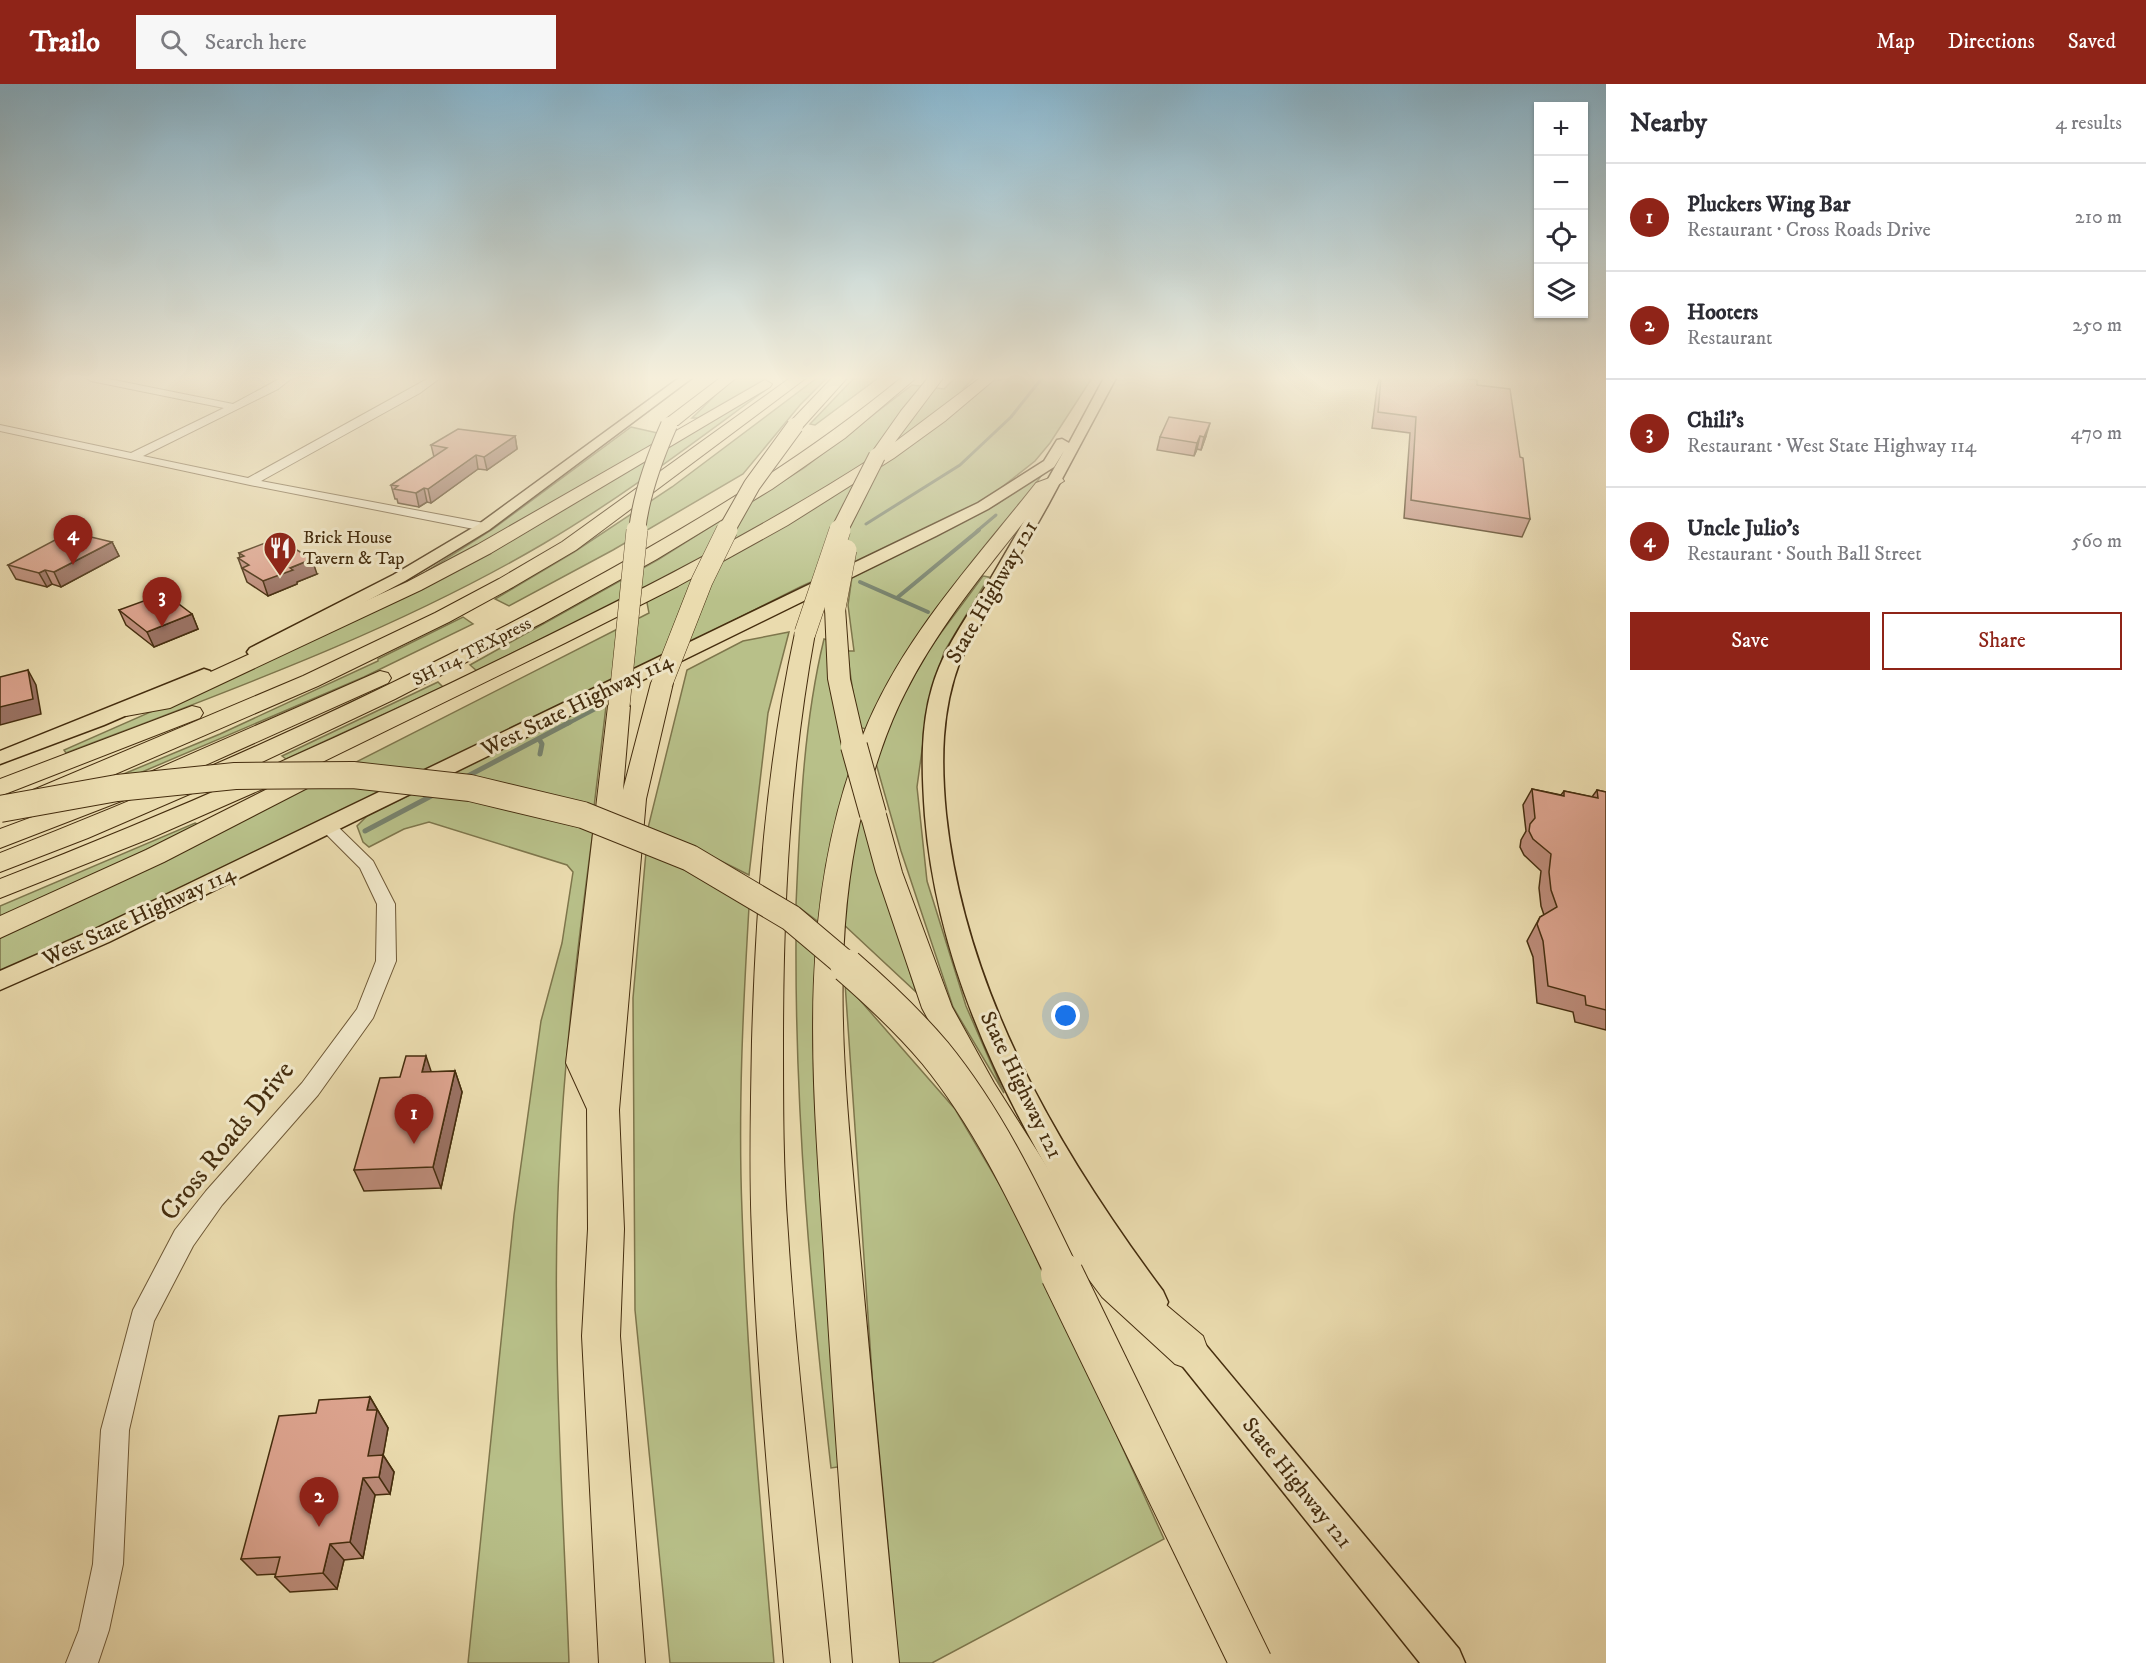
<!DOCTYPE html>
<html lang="en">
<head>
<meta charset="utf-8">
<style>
  body { margin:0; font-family:"IM FELL DW Pica",serif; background:#f7f7f7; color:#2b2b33 }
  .controls { position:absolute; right:18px; top:18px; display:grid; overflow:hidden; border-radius:0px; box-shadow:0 2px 4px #0004 }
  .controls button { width:54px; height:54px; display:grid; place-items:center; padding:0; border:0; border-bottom:2px solid #e1e1e2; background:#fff; color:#2b2b33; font:30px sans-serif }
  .you { position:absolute; left:1066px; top:932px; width:21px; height:21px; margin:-15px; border:4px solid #fff; border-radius:50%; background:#1a73e8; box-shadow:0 0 0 9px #1a73e833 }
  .badge { display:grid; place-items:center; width:39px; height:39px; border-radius:50%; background:#8f2418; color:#fff; font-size:20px; font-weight:700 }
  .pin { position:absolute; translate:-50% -50px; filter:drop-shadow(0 2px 3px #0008) }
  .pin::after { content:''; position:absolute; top:32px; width:21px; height:18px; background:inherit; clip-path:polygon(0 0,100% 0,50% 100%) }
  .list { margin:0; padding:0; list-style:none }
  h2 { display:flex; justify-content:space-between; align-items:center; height:78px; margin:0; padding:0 24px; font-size:26px }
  h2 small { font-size:20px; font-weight:400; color:#7c7c81 }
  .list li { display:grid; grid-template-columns:39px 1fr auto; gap:18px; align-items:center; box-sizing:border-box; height:108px; padding:0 24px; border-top:2px solid #e1e1e2 }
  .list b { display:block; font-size:22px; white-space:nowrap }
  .list p { margin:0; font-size:20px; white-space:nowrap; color:#7c7c81 }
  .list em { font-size:20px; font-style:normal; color:#7c7c81 }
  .actions { display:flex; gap:12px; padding:18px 24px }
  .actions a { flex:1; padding:14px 0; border:2px solid #8f2418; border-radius:0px; text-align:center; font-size:21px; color:#8f2418 }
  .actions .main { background:#8f2418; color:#fff }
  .icon { flex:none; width:33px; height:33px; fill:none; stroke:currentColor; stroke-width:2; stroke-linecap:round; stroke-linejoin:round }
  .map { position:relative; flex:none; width:1606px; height:1579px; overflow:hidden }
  header { display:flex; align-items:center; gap:36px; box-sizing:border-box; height:84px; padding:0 30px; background:#8f2418; color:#fff }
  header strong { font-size:28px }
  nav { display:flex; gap:33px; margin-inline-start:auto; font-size:21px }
  .search { width:420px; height:54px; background:#f7f7f7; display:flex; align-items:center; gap:15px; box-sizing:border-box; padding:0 21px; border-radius:0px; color:#7c7c81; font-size:22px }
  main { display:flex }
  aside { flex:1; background:#fff }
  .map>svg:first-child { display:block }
  .green { fill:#b8c089; stroke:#7e764c; stroke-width:1.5 }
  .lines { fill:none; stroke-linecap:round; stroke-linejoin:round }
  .stream-far2 { stroke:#77826d; stroke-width:3 }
  .stream-far1 { stroke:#77826d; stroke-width:4 }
  .stream { stroke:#77826d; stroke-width:5 }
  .minor-casing { stroke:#6e5836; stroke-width:2 }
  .major-casing { stroke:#452d0e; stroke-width:3 }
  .highway-casing { stroke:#452d0e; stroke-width:2 }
  .minor { fill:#f1e8ca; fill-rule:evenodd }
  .major { fill:#eadbae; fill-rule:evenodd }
  .highway { fill:#eadbae; fill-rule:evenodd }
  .highway-bridge-far4-casing { stroke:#452d0e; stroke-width:18; stroke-linecap:butt }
  .highway-bridge-far3-casing { stroke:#452d0e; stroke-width:22; stroke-linecap:butt }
  .highway-bridge-far2-casing { stroke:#452d0e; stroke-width:28; stroke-linecap:butt }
  .highway-bridge-far1-casing { stroke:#452d0e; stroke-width:35; stroke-linecap:butt }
  .highway-bridge-casing { stroke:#452d0e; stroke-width:44; stroke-linecap:butt }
  .highway-bridge-far4 { stroke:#eadbae; stroke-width:16 }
  .highway-bridge-far3 { stroke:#eadbae; stroke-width:21 }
  .highway-bridge-far2 { stroke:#eadbae; stroke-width:26 }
  .highway-bridge-far1 { stroke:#eadbae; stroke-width:33 }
  .highway-bridge { stroke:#eadbae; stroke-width:42 }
  .wall { fill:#bd8c7a; stroke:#452d0e; stroke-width:1.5 }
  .shaded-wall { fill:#9a7263; stroke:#452d0e; stroke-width:1.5 }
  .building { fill:#dca38e; stroke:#452d0e; stroke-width:1.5 }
  .labels { text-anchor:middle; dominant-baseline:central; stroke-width:6; stroke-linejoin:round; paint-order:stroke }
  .far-poi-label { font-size:18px; fill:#452d0e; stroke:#f1e8ca; text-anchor:start }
  .far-street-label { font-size:18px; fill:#452d0e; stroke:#f1e8ca }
  .street-label { font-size:22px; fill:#452d0e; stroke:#f1e8ca }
  .near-street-label { font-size:27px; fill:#452d0e; stroke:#f1e8ca }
</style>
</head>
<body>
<header>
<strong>Trailo</strong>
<div class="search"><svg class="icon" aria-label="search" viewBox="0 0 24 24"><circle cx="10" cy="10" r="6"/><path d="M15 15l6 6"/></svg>Search here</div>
<nav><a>Map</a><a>Directions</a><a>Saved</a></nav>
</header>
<main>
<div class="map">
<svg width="1606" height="1579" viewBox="0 0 1606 1579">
  <rect width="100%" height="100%" fill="#eadbae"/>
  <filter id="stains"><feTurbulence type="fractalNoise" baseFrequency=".00333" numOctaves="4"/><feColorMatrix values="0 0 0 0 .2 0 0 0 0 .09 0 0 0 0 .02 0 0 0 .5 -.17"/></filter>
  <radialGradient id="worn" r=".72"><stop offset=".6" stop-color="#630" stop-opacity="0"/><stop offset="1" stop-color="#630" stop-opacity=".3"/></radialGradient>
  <g class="green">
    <path d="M 733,294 L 767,294 L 698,334 L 692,334 Z"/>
    <path d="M 817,294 L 827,294 L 800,321 L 743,390 L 613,466 L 509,522 L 495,515 L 574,468 L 672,403 Z"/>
    <path d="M 854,294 L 878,294 L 815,341 L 810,340 Z"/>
    <path d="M 955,294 L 974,294 L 964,304 L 1008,294 L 1092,294 L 1050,359 L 1035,377 L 988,414 L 945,437 L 800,503 L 580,613 L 58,863 L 0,888 L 0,852 L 254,730 L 649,529 L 644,503 L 477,587 L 470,581 L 659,475 L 804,384 L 912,301 L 944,305 Z"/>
    <path d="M 764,305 L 767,305 C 694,358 621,414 543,460 C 393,548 228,607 66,669 L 64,666 L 289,567 Z"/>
    <path d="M 631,343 L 671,352 L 431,489 L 427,487 L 493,445 Z"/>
    <path d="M 1043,389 L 866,645 L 858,643 L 847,567 L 854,567 L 848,521 L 852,493 L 997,420 Z"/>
    <path d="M 983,492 L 989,493 L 944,568 L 928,622 L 917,703 L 927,797 L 966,922 L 1004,1009 L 953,923 L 901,767 L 875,676 L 901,616 L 929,565 Z"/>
    <path d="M 463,533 L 473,540 L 364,593 L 128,694 L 109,696 L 220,650 L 378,577 L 378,575 Z"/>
    <path d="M 789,548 L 768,629 L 749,791 L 683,758 L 648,744 L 687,586 L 743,557 Z"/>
    <path d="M 824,555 L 829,556 L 850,690 L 820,839 L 796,821 C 800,732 803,642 824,555 Z"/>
    <path d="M 438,598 L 443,603 L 286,675 L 282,672 Z"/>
    <path d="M 607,614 L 594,723 L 448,690 Z"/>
    <path d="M 417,707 L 467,713 L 593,747 C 578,859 564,972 559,1085 C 551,1249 563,1415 569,1579 L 468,1579 L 514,1131 L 541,937 L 562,859 L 573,788 L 567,781 L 429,738 L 404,745 L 369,763 L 363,758 L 357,742 L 367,732 Z"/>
    <path d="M 860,724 L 916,908 L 842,839 Z"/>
    <path d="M 195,739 L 199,741 L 0,835 L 0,822 Z"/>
    <path d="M 646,768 L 669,777 L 749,823 C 743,924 738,1026 742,1127 C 747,1278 761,1429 774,1579 L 670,1579 L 635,1226 L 633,914 Z"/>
    <path d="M 796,855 L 818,872 L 844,1382 L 831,1384 C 811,1208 795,1032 796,855 Z"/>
    <path d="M 845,899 L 955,1025 L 1013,1123 L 1164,1455 L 932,1579 L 892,1579 Z"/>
  </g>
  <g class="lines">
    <g class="stream-far2">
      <path d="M 866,440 L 960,381 L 1011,333 L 1042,294"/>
      <path d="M 977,447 L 996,431"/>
    </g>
    <g class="stream-far1">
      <path d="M 860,498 L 928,528"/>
      <path d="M 898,513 L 979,446"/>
      <path d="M 567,640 L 603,621"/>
    </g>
    <g class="stream">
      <path d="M 539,655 L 542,660 L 540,670"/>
      <path d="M 464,694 L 570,638"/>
      <path d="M 365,747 L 435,710"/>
    </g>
    <g class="minor-casing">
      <g id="minor">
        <path d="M 86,294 L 104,294 L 233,320 L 281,294 L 292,294 L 278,305 L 143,372 L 248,394 L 429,294 L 440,294 L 420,309 L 261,397 L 484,439 L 490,443 L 484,447 L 250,401 L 0,347 L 0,341 L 131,369 L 224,324 L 91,297 Z"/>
        <path d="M 326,735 L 332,737 L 373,777 L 395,820 L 396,877 L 373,934 L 318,1011 L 222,1121 L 193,1162 L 154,1237 L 129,1346 L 123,1480 L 109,1546 L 98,1579 L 66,1579 L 79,1546 L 93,1480 L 101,1346 L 133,1226 L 175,1146 L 206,1107 L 302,999 L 357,925 L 376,877 L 377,820 L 360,784 L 317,741 L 320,737 Z"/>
      </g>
    </g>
    <g class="major-casing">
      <g id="major">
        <path d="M 679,294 L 692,294 L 489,446 L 405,497 L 262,572 L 250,572 L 247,568 L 250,564 L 393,491 L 479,440 Z"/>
        <path d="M 1104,294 L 1116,294 L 1048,421 L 960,577 C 941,627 941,678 946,730 C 965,908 1058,1066 1163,1207 L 1168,1218 L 1163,1229 L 1152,1233 L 1141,1229 C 1037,1082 940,915 925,732 C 922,689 920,645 932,604 C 943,565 967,533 988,499 C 1014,455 1039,411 1064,367 L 1054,383 L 988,425 L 936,452 L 109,858 L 0,906 L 0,887 L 93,846 L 978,419 L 1044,377 L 1057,356 L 1062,355 L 1069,359 Z"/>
        <path d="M 204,585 L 210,587 L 213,591 L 210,595 L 104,641 L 0,680 L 0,667 Z"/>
        <path d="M 1183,1242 L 1194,1247 L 1459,1565 L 1465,1579 L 1420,1579 L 1172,1269 L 1167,1258 L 1172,1247 Z"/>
      </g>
    </g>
    <g class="highway-casing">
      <g id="highway">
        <path d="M 720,294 L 736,294 L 678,341 L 666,341 L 664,338 L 666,335 Z"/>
        <path d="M 790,294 L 806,294 L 576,466 L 513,503 L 449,538 L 318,602 L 51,718 L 42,720 L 33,718 L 29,712 L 33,706 L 303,592 L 435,529 L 499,495 L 562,458 Z"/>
        <path d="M 832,294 L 847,294 L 801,345 L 789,345 L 787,342 L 789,339 Z"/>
        <path d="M 901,294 L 916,294 L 845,354 L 772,405 L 657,475 L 544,538 L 395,615 L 243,687 L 88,754 L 0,788 L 0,769 C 195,693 385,608 569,508 C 685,445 799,378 901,294 Z"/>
        <path d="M 928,294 L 943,294 L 895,358 L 980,294 L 996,294 L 945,337 L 894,374 L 788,441 L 678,502 L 565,559 L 304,687 L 312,684 L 321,687 L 324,692 L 321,697 L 164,778 L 0,854 L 0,832 L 146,766 L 301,688 L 151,754 L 0,814 L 0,795 C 176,727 348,650 517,567 C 638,508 758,447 872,374 L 870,371 L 901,327 Z"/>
        <path d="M 765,296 L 772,300 L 770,303 L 491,469 L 421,506 L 170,624 L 126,632 L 118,630 L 115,625 L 118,620 L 156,613 L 407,498 L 477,461 Z"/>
        <path d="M 1055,392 L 1061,393 L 1064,397 L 1048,407 C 998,472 942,535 905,609 C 886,646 874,686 863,726 L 873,722 L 882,724 L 886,730 L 902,788 L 952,923 L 994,999 L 1056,1097 L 1128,1189 L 1203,1252 L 1208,1266 L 1203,1280 L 1189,1285 L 1175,1280 L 1102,1213 L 1032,1119 L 972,1017 L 922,924 L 876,788 L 861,733 C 828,873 847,1017 859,1158 C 872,1299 885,1439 899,1579 L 853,1579 C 842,1443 832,1306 824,1170 C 813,1000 796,832 856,669 L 846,667 L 842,662 L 828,595 L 825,524 L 828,520 L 842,520 L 845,524 L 850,595 L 863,651 C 901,555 973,479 1036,399 Z"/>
        <path d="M 805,543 L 812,545 L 815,549 C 790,685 783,820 783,958 C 783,1022 783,1086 788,1150 C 797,1293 816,1436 830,1579 L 784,1579 C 772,1436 757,1292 752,1149 C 749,1085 751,1021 752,957 C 756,819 766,684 795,549 L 798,545 Z"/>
        <path d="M 380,587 L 388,589 L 391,594 L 388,599 L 150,706 L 0,764 L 0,745 L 132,696 Z"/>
        <path d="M 662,592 L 670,594 L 673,599 L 646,715 L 619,1026 L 624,1145 L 620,1252 L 645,1579 L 599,1579 L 582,1252 L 588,1145 L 587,1025 L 566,979 L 608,622 L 611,617 L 619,615 L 627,617 L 630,622 L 623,706 L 651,599 L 654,594 Z"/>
        <path d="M 192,622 L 200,624 L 203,629 L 200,634 L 0,712 L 0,695 Z"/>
      </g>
    </g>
    <use href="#minor" class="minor"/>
    <use href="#major" class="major"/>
    <use href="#highway" class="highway"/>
    <g class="highway-bridge-far4-casing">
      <g id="highway-bridge-far4">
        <path d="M 637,447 C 641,410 654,375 669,341"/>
        <path d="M 726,447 L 752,401 L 795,342"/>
        <path d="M 839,447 L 877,372"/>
      </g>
    </g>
    <g class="highway-bridge-far3-casing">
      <g id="highway-bridge-far3">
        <path d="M 835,524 L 846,466"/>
        <path d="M 805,549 L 840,446"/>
        <path d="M 662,599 L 702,497 L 727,446"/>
        <path d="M 619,622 L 637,446"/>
      </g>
    </g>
    <g class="highway-bridge-far2-casing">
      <g id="highway-bridge-far2">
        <path d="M 854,662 L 873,730"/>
        <path d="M 0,725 L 117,704 L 235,692 L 353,691 L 470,704 L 583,731 L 690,774 L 791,834 L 849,883"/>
      </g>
    </g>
    <g class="highway-bridge-far1-casing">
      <path id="highway-bridge-far1" d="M 847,882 C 878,909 908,937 935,969 C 989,1035 1026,1114 1063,1191"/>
    </g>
    <g class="highway-bridge-casing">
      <path id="highway-bridge" d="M 1062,1190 L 1251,1579"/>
    </g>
    <use href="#highway-bridge-far4" class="highway-bridge-far4"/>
    <use href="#highway-bridge-far3" class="highway-bridge-far3"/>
    <use href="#highway-bridge-far2" class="highway-bridge-far2"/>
    <use href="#highway-bridge-far1" class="highway-bridge-far1"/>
    <use href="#highway-bridge" class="highway-bridge"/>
  </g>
  <g class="wall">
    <path d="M 1380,294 L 1468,294 L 1468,295 L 1477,301 L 1530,435 L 1522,453 L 1404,434 L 1410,349 L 1372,344 L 1377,304 Z"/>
    <path d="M 515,352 L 517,365 L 487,386 L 478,385 L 431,419 L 427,418 L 419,423 L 398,419 L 397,415 L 395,415 L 391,401 L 434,373 L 431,361 Z"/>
    <path d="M 1206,352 L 1201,366 L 1197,365 L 1194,372 L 1157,366 L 1160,353 Z"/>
    <path d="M 112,458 L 119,472 L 61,503 L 52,500 L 47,503 L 16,495 L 8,481 Z"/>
    <path d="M 239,469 L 317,490 L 297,498 L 297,500 L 268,512 L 247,498 L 238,474 L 240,473 Z"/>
    <path d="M 172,520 L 192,530 L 198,545 L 154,563 L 126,541 L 119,526 Z"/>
    <path d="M 1532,705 L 1561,711 L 1564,707 L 1592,713 L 1597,706 L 1606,708 L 1606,946 L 1575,938 L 1573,928 L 1537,919 L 1533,873 L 1527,857 L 1540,833 L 1544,831 L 1541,822 L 1539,804 L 1541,787 L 1524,771 L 1520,763 L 1521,756 L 1526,747 L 1523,721 Z"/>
    <path d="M 455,987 L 462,1008 L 441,1104 L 364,1107 L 354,1086 L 400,993 L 431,988 Z"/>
    <path d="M 370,1313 L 388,1344 L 383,1371 L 394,1388 L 390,1410 L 375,1411 L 363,1474 L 344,1476 L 337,1505 L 290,1508 L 275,1493 L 276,1490 L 257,1491 L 241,1475 L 316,1329 Z"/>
  </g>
  <g class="shaded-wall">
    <path d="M 1210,339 L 1206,352 L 1201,366 L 1204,353 Z"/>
    <path d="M 515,352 L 517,365 L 487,386 L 484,373 Z"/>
    <path d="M 1200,352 L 1197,365 L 1194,372 L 1197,359 Z"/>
    <path d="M 476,371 L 478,385 L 431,419 L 428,405 Z"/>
    <path d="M 424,404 L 427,418 L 419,423 L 416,409 Z"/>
    <path d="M 112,458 L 119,472 L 61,503 L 54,488 Z"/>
    <path d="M 312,475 L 317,490 L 297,498 L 297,500 L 268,512 L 263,497 L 290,484 Z"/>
    <path d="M 45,486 L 52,500 L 47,503 L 39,489 Z"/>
    <path d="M 192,530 L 198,545 L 154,563 L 147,548 Z"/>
    <path d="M 28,586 L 36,601 L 41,630 L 0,641 L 0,623 Z"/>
    <path d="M 426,972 L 433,993 L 422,988 Z"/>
    <path d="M 455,987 L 462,1008 L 441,1104 L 433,1083 Z"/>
    <path d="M 370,1313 L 388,1344 L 380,1389 L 368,1372 L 367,1326 Z"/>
    <path d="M 383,1371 L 394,1388 L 390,1410 L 379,1393 Z"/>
    <path d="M 363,1394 L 375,1411 L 363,1474 L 350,1458 Z"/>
    <path d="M 330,1460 L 344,1476 L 337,1505 L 323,1489 Z"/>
  </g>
  <g class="building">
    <path d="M 1381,294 L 1468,294 L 1468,295 L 1477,296 L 1477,301 L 1510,305 L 1520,373 L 1523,374 L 1530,435 L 1411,416 L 1416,333 L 1378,328 Z"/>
    <path d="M 1169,333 L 1210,339 L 1204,353 L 1200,352 L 1197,359 L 1160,353 Z"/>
    <path d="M 458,345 L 515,352 L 484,373 L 476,371 L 428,405 L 424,404 L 416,409 L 394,405 L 398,402 L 391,401 L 447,364 L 431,361 Z"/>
    <path d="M 70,448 L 112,458 L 54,488 L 45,486 L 39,489 L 8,481 Z"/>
    <path d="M 282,457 L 312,475 L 290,484 L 293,486 L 263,497 L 242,484 L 249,481 L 238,474 L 244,472 L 239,469 L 265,459 L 270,462 Z"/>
    <path d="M 160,511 L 172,520 L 176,518 L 192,530 L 147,548 L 119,526 Z"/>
    <path d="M 28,586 L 33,615 L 0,623 L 0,593 Z"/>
    <path d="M 1532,705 L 1564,712 L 1564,707 L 1598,714 L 1597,706 L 1606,708 L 1606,926 L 1586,921 L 1585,912 L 1548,902 L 1543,857 L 1537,840 L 1540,833 L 1557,823 L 1551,806 L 1549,788 L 1551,770 L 1533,755 L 1529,747 L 1530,740 L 1535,734 Z"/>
    <path d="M 406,972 L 426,972 L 422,988 L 455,987 L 433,1083 L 354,1086 L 380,994 L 400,993 Z"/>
    <path d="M 370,1313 L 367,1326 L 377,1326 L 368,1372 L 383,1371 L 379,1393 L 363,1394 L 350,1458 L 330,1460 L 323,1489 L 275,1493 L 280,1473 L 241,1475 L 279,1332 L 316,1329 L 319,1316 Z"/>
  </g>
  <linearGradient id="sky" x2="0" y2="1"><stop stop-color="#88b7d0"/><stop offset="0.57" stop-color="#f6efdb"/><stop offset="1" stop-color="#f6efdb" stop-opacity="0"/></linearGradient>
  <rect width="1606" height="515" fill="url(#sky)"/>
  <defs>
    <g id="restaurant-pin" transform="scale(1.725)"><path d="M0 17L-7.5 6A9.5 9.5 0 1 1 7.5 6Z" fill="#8f2418" stroke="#f1e8ca"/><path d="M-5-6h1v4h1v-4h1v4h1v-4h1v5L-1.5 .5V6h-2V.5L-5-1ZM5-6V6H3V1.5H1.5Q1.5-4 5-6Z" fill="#fff"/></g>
  </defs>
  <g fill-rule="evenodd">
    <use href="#restaurant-pin" x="280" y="464"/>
  </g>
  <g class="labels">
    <g class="far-poi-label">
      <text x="303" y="454">Brick House<tspan x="303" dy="21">Tavern &amp; Tap</tspan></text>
    </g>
    <g class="far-street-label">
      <text transform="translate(472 568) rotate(-27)">SH 114 TEXpress</text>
    </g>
    <g class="street-label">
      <text transform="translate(992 508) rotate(-60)">State Highway 121</text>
      <text transform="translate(577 621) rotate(-26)">West State Highway 114</text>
      <text transform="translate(139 832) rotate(-25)">West State Highway 114</text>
      <text transform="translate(1021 1001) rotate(64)">State Highway 121</text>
      <text transform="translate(1297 1399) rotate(51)">State Highway 121</text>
    </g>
    <g class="near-street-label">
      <text transform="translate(227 1057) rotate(-51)">Cross Roads Drive</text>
    </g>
  </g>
  <rect width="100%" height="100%" filter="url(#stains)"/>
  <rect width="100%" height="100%" fill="url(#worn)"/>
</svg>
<div class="controls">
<button>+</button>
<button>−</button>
<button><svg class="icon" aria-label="locate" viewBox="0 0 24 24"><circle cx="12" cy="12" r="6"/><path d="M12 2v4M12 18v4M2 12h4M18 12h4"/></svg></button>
<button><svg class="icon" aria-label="layers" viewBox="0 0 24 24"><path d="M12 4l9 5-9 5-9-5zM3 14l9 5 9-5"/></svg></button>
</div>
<div class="you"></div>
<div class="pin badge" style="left:414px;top:1060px">1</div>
<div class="pin badge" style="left:319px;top:1443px">2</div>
<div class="pin badge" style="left:162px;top:543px">3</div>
<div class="pin badge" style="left:73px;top:481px">4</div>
</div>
<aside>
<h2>Nearby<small>4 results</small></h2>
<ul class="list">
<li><span class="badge">1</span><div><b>Pluckers Wing Bar</b><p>Restaurant · Cross Roads Drive</p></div><em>210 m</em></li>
<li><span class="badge">2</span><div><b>Hooters</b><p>Restaurant</p></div><em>250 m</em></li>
<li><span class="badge">3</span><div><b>Chili's</b><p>Restaurant · West State Highway 114</p></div><em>470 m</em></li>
<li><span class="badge">4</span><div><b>Uncle Julio's</b><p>Restaurant · South Ball Street</p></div><em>560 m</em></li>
</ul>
<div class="actions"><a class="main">Save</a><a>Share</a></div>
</aside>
</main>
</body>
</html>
